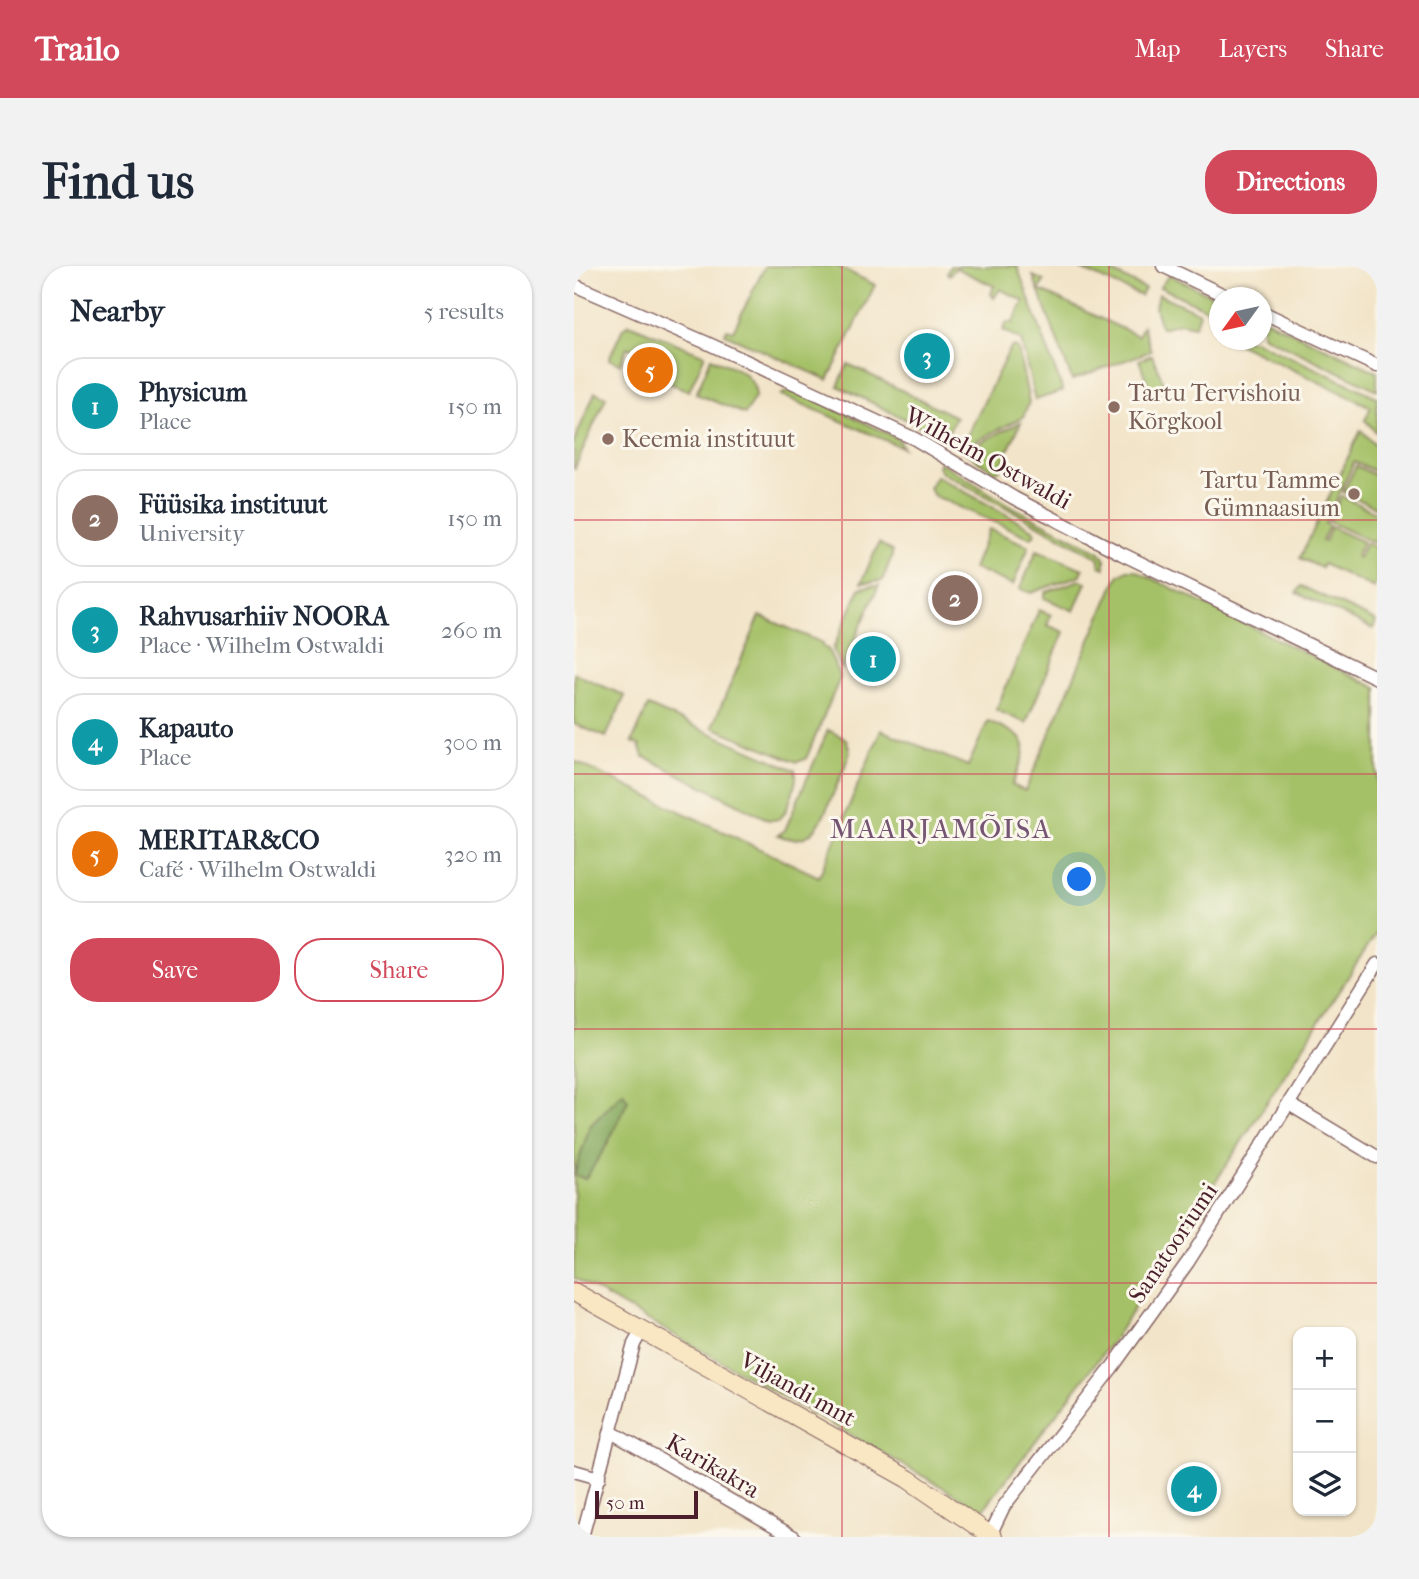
<!DOCTYPE html>
<html lang="en">
<head>
<meta charset="utf-8">
<style>
  body { margin:0; font-family:"IM FELL French Canon",serif; background:#f2f2f3; color:#1f2937 }
  .controls { position:absolute; right:21px; bottom:21px; display:grid; overflow:hidden; border-radius:14px; box-shadow:0 2px 5px #0004 }
  .controls button { width:63px; height:63px; display:grid; place-items:center; padding:0; border:0; border-bottom:2px solid #e0e1e3; background:#fff; color:#1f2937; font:35px sans-serif }
  .compass { position:absolute; left:635px; top:21px; width:63px; height:63px; border-radius:50%; background:#fff; box-shadow:0 2px 5px #0004; rotate:237deg }
  .scale { position:absolute; left:21px; bottom:18px; width:103px; box-sizing:border-box; padding-left:7px; border:4px solid #4a1f2b; border-top:0; font-size:19px; line-height:24px; white-space:nowrap; color:#4a1f2b; -webkit-text-stroke:5px #fbf7ec; paint-order:stroke }
  .you { position:absolute; left:506px; top:614px; width:24px; height:24px; margin:-18px; border:5px solid #fff; border-radius:50%; background:#1a73e8; box-shadow:0 0 0 10px #1a73e833 }
  .badge { display:grid; place-items:center; width:46px; height:46px; border-radius:50%; background:#d1495b; color:#fff; font-size:23px; font-weight:700 }
  .pin { position:absolute; translate:-50% -50%; border:4px solid #fff; box-shadow:0 2px 7px #0006 }
  .list { margin:0; padding:0; list-style:none }
  h2 { display:flex; justify-content:space-between; align-items:center; height:91px; margin:0; padding:0 28px; font-size:30px }
  h2 small { font-size:23px; font-weight:400; color:#747a83 }
  .list li { display:grid; grid-template-columns:46px 1fr auto; gap:21px; align-items:center; box-sizing:border-box; height:98px; margin:0 14px 14px; padding:0 14px; border:2px solid #e0e1e3; border-radius:28px }
  .list b { display:block; font-size:26px; white-space:nowrap }
  .list p { margin:0; font-size:23px; white-space:nowrap; color:#747a83 }
  .list em { font-size:23px; font-style:normal; color:#747a83 }
  .actions { display:flex; gap:14px; padding:21px 28px }
  .actions a { flex:1; padding:16px 0; border:2px solid #d1495b; border-radius:28px; text-align:center; font-size:24px; color:#d1495b }
  .actions .main { background:#d1495b; color:#fff }
  .icon { flex:none; width:38px; height:38px; fill:none; stroke:currentColor; stroke-width:2; stroke-linecap:round; stroke-linejoin:round }
  .map { position:relative; flex:none; width:803px; height:1271px; overflow:hidden; border-radius:28px }
  header { display:flex; align-items:center; gap:42px; box-sizing:border-box; height:98px; padding:0 35px; background:#d1495b; color:#fff }
  header strong { font-size:33px }
  nav { display:flex; gap:38px; margin-inline-start:auto; font-size:24px }
  .intro { display:flex; align-items:center; justify-content:space-between; box-sizing:border-box; height:168px; padding:0 42px }
  h1 { margin:0; font-size:49px }
  .button { padding:18px 32px; border-radius:28px; background:#d1495b; color:#fff; font-size:24px; font-weight:700 }
  main { display:flex; gap:42px; padding:0 42px }
  aside { flex:1; background:#fff; border-radius:28px; box-shadow:0 2px 5px #0004 }
  .map>svg:first-child { display:block }
  .green { fill:#a5c168; stroke:#78704a; stroke-width:2 }
  .forest { fill:#84a75c; stroke:#676344; stroke-width:2 }
  .lines { fill:none; stroke-linecap:round; stroke-linejoin:round }
  .street-casing { stroke:#856462; stroke-width:15 }
  .secondary-casing { stroke:#856462; stroke-width:20 }
  .street { stroke:#fff; stroke-width:12 }
  .secondary { stroke:#f9e7c3; stroke-width:18 }
  .grid { fill:none; stroke:#d1495b; stroke-width:2; stroke-opacity:0.55 }
  .education-dot { fill:#8d6e63; stroke:#fbf7ec; stroke-width:2.5 }
  .labels { text-anchor:middle; dominant-baseline:central; stroke-width:6; stroke-linejoin:round; paint-order:stroke }
  .education-label { font-size:24px; fill:#785e54; stroke:#fbf7ec; text-anchor:start }
  .street-label { font-size:24px; fill:#4a1f2b; stroke:#fbf7ec }
  .quarter-label { font-size:28px; letter-spacing:2px; fill:#755573; stroke:#fbf7ec }
</style>
</head>
<body>
<header>
<strong>Trailo</strong>
<nav><a>Map</a><a>Layers</a><a>Share</a></nav>
</header>
<div class="intro"><h1>Find us</h1><a class="button">Directions</a></div>
<main>
<aside>
<h2>Nearby<small>5 results</small></h2>
<ul class="list">
<li><span class="badge" style="background:#0f9aa8">1</span><div><b>Physicum</b><p>Place</p></div><em>150 m</em></li>
<li><span class="badge" style="background:#8d6e63">2</span><div><b>Füüsika instituut</b><p>University</p></div><em>150 m</em></li>
<li><span class="badge" style="background:#0f9aa8">3</span><div><b>Rahvusarhiiv NOORA</b><p>Place · Wilhelm Ostwaldi</p></div><em>260 m</em></li>
<li><span class="badge" style="background:#0f9aa8">4</span><div><b>Kapauto</b><p>Place</p></div><em>300 m</em></li>
<li><span class="badge" style="background:#e8710a">5</span><div><b>MERITAR&amp;CO</b><p>Café · Wilhelm Ostwaldi</p></div><em>320 m</em></li>
</ul>
<div class="actions"><a class="main">Save</a><a>Share</a></div>
</aside>
<div class="map">
<svg width="803" height="1271" viewBox="0 0 803 1271">
  <rect width="100%" height="100%" fill="#fbf7ec"/>
  <filter id="ink" filterUnits="userSpaceOnUse"><feTurbulence type="fractalNoise" baseFrequency=".0143" numOctaves="2"/><feDisplacementMap in="SourceGraphic" scale="14" xChannelSelector="R" yChannelSelector="G"/><feConvolveMatrix kernelMatrix="1 2 1 2 8 2 1 2 1" color-interpolation-filters="sRGB"/></filter>
  <filter id="wash" filterUnits="userSpaceOnUse"><feTurbulence type="fractalNoise" baseFrequency=".00686" numOctaves="4" result="noise"/><feDisplacementMap in="SourceGraphic" scale="28" xChannelSelector="R" yChannelSelector="G"/><feGaussianBlur stdDeviation="1.57" result="paint"/><feColorMatrix in="noise" values="0 0 0 0 0 0 0 0 0 0 0 0 0 0 0 0 0 1.4 0 .05"/><feComposite in="paint" operator="in"/></filter>
  <g filter="url(#wash)">
    <rect width="100%" height="100%" fill="#f2e4c8"/>
    <g class="green">
      <path d="M 191,0 L 263,0 L 301,19 L 254,114 L 151,68 L 153,63 L 159,65 Z"/>
      <path d="M 376,0 L 443,0 L 489,125 L 461,134 L 447,74 L 429,64 L 433,56 L 439,57 L 450,35 L 426,23 L 420,32 L 417,28 L 420,20 L 382,2 L 375,9 L 373,7 Z"/>
      <path d="M 500,0 L 527,0 L 571,23 L 567,30 Z"/>
      <path d="M 595,9 L 645,33 L 645,49 L 586,21 Z"/>
      <path d="M 459,10 L 470,15 L 465,24 L 564,70 L 569,60 L 577,85 L 498,114 Z"/>
      <path d="M 584,28 L 626,47 L 621,60 L 606,57 L 587,62 L 581,42 Z"/>
      <path d="M 688,52 L 803,106 L 803,124 L 688,69 Z"/>
      <path d="M 55,58 L 131,89 L 115,125 L 83,112 L 89,96 L 53,81 L 46,98 L 35,93 L 49,62 Z"/>
      <path d="M 657,74 L 680,74 L 803,131 L 803,167 L 791,154 L 797,141 Z"/>
      <path d="M 439,80 L 444,83 L 455,136 L 449,151 L 387,183 L 435,84 Z"/>
      <path d="M 578,89 L 591,120 L 577,127 L 565,94 Z"/>
      <path d="M 137,92 C 157,101 179,105 182,129 L 171,148 L 122,128 Z"/>
      <path d="M 274,98 L 382,151 L 371,173 L 264,120 Z"/>
      <path d="M 216,124 L 227,125 L 324,173 L 329,182 L 207,129 Z"/>
      <path d="M 21,126 L 32,131 L 0,204 L 0,176 Z"/>
      <path d="M 447,156 L 425,205 L 421,206 L 389,185 Z"/>
      <path d="M 787,164 L 803,182 L 803,206 L 780,196 L 751,258 L 755,260 L 748,275 L 751,276 L 757,261 L 789,276 L 782,290 L 784,292 L 792,277 L 802,282 L 803,280 L 803,315 L 800,322 L 749,298 L 747,302 L 726,292 Z"/>
      <path d="M 366,196 L 435,239 L 526,286 L 531,294 L 531,302 L 526,300 L 524,291 L 518,288 L 367,206 L 364,200 Z"/>
      <path d="M 782,200 L 803,210 L 803,242 L 769,226 Z"/>
      <path d="M 362,210 L 459,263 L 461,267 L 459,270 L 455,271 L 360,230 L 355,222 Z"/>
      <path d="M 767,230 L 803,247 L 803,270 L 800,277 L 755,256 Z"/>
      <path d="M 415,263 L 455,280 L 439,319 L 399,302 Z"/>
      <path d="M 305,277 L 318,285 L 318,290 L 308,315 L 287,317 Z"/>
      <path d="M 463,284 L 509,303 L 507,309 L 457,327 L 446,323 Z"/>
      <path d="M 553,304 L 561,304 L 803,422 L 803,666 L 540,1073 L 409,1244 L 0,1012 L 0,495 L 245,611 L 307,464 L 394,500 L 414,455 C 459,474 456,476 438,519 L 451,525 L 541,316 L 545,309 Z"/>
      <path d="M 506,314 L 512,316 L 500,345 L 470,332 L 472,326 Z"/>
      <path d="M 306,319 L 305,319 L 268,403 L 259,383 L 286,322 Z"/>
      <path d="M 727,320 L 802,355 L 799,363 L 723,327 Z"/>
      <path d="M 465,344 L 477,349 L 473,359 L 490,366 L 452,457 L 422,444 Z"/>
      <path d="M 186,350 L 249,377 L 248,380 L 254,383 L 266,412 L 232,493 L 223,496 L 138,461 Z"/>
      <path d="M 0,407 L 51,430 L 32,471 L 0,458 Z"/>
      <path d="M 74,440 L 221,504 C 225,513 214,546 206,552 C 201,555 199,554 195,554 L 69,490 L 65,479 L 58,476 Z"/>
      <path d="M 254,464 L 272,473 L 276,485 C 273,499 265,513 260,526 C 248,553 240,584 204,569 L 211,564 Z"/>
    </g>
    <path class="forest" d="M 49,826 L 54,834 L 33,879 L 11,913 L 0,909 L 16,860 Z"/>
  </g>
  <g filter="url(#ink)">
    <g class="lines">
      <g class="street-casing">
        <g id="street">
          <path d="M 589,0 L 656,32"/>
          <path d="M 0,19 L 133,77 L 341,173 L 440,232 L 548,288 L 803,412"/>
          <path d="M 688,46 L 803,100"/>
          <path d="M 715,838 L 803,891"/>
          <path d="M 37,1166 L 220,1271"/>
          <path d="M 0,1205 L 25,1212"/>
          <path d="M 416,1269 L 430,1240 L 537,1103 L 614,996 L 803,698"/>
          <path d="M 8,1271 L 60,1078 L 68,1064"/>
        </g>
      </g>
      <g class="secondary-casing">
        <path id="secondary" d="M 0,1026 L 334,1213 L 419,1271"/>
      </g>
      <use href="#street" class="street"/>
      <use href="#secondary" class="secondary"/>
    </g>
  </g>
  <path class="grid" d="M 268,0 L 268,1271M 535,0 L 535,1271M 0,254 L 803,254M 0,508 L 803,508M 0,763 L 803,763M 0,1017 L 803,1017"/>
  <g class="education-dot">
    <circle cx="540" cy="141" r="7"/>
    <circle cx="34" cy="173" r="7"/>
    <circle cx="780" cy="228" r="7"/>
  </g>
  <g class="labels">
    <g class="education-label">
      <text x="554" y="127">Tartu Tervishoiu<tspan x="554" dy="28">Kõrgkool</tspan></text>
      <text x="48" y="173">Keemia instituut</text>
      <text x="766" y="214" text-anchor="end">Tartu Tamme<tspan x="766" dy="28">Gümnaasium</tspan></text>
    </g>
    <g class="street-label">
      <text transform="translate(414 192) rotate(29)">Wilhelm Ostwaldi</text>
      <text transform="translate(599 977) rotate(-56)">Sanatooriumi</text>
      <text transform="translate(224 1123) rotate(29)">Viljandi mnt</text>
      <text transform="translate(139 1200) rotate(30)">Karikakra</text>
    </g>
    <g class="quarter-label">
      <text x="367" y="562">MAARJAMÕISA</text>
    </g>
  </g>
</svg>
<div class="controls">
<button>+</button>
<button>−</button>
<button><svg class="icon" aria-label="layers" viewBox="0 0 24 24"><path d="M12 4l9 5-9 5-9-5zM3 14l9 5 9-5"/></svg></button>
</div>
<svg class="compass" viewBox="-18 -18 36 36"><path d="M0-13l5 13h-10z" fill="#e53935"/><path d="M0 13l5-13h-10z" fill="#747a83"/></svg>
<div class="scale">50 m</div>
<div class="you"></div>
<div class="pin badge" style="left:299px;top:393px;background:#0f9aa8">1</div>
<div class="pin badge" style="left:381px;top:332px;background:#8d6e63">2</div>
<div class="pin badge" style="left:353px;top:90px;background:#0f9aa8">3</div>
<div class="pin badge" style="left:620px;top:1223px;background:#0f9aa8">4</div>
<div class="pin badge" style="left:76px;top:104px;background:#e8710a">5</div>
</div>
</main>
</body>
</html>
